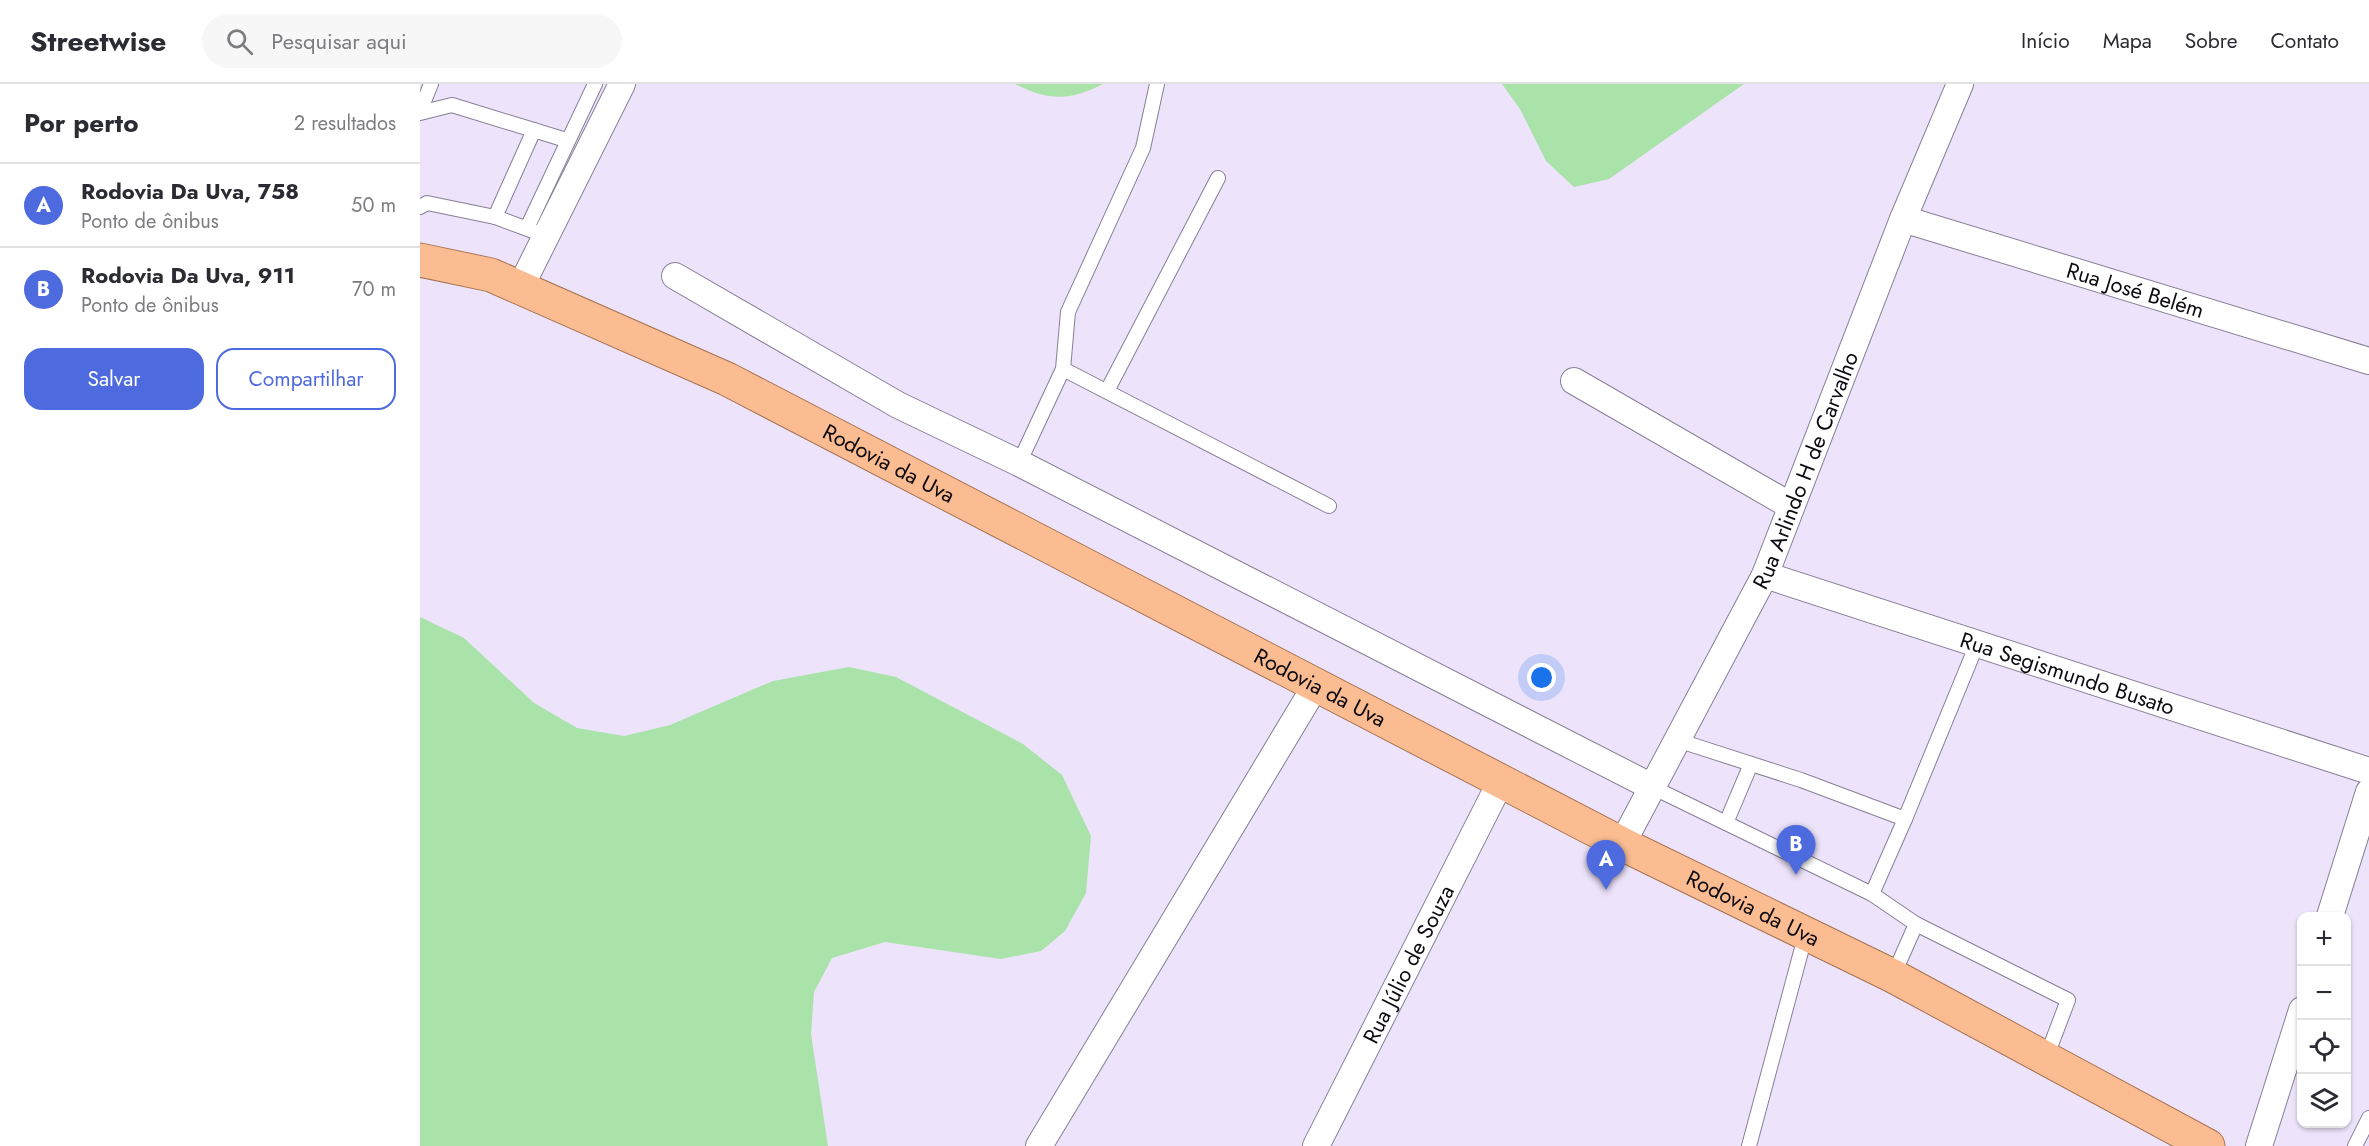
<!DOCTYPE html>
<html lang="pt">
<head>
<meta charset="utf-8">
<style>
  body { margin:0; font-family:Jost,sans-serif; background:#f7f7f7; color:#2b2b33 }
  .controls { position:absolute; right:18px; bottom:18px; display:grid; overflow:hidden; border-radius:12px; box-shadow:0 2px 4px #0004 }
  .controls button { width:54px; height:54px; display:grid; place-items:center; padding:0; border:0; border-bottom:2px solid #e1e1e2; background:#fff; color:#2b2b33; font:30px sans-serif }
  .you { position:absolute; left:1122px; top:594px; width:21px; height:21px; margin:-15px; border:4px solid #fff; border-radius:50%; background:#1a73e8; box-shadow:0 0 0 9px #1a73e833 }
  .badge { display:grid; place-items:center; width:39px; height:39px; border-radius:50%; background:#4e6adf; color:#fff; font-size:20px; font-weight:700 }
  .pin { position:absolute; translate:-50% -50px; filter:drop-shadow(0 2px 3px #0008) }
  .pin::after { content:''; position:absolute; top:32px; width:21px; height:18px; background:inherit; clip-path:polygon(0 0,100% 0,50% 100%) }
  .list { margin:0; padding:0; list-style:none }
  h2 { display:flex; justify-content:space-between; align-items:center; height:78px; margin:0; padding:0 24px; font-size:26px }
  h2 small { font-size:20px; font-weight:400; color:#7c7c81 }
  .list li { display:grid; grid-template-columns:39px 1fr auto; gap:18px; align-items:center; box-sizing:border-box; height:84px; padding:0 24px; border-top:2px solid #e1e1e2 }
  .list b { display:block; font-size:22px; white-space:nowrap }
  .list p { margin:0; font-size:20px; white-space:nowrap; color:#7c7c81 }
  .list em { font-size:20px; font-style:normal; color:#7c7c81 }
  .actions { display:flex; gap:12px; padding:18px 24px }
  .actions a { flex:1; padding:14px 0; border:2px solid #4e6adf; border-radius:18px; text-align:center; font-size:21px; color:#4e6adf }
  .actions .main { background:#4e6adf; color:#fff }
  .icon { flex:none; width:33px; height:33px; fill:none; stroke:currentColor; stroke-width:2; stroke-linecap:round; stroke-linejoin:round }
  .map { position:relative; flex:none; width:1949px; height:1062px; overflow:hidden }
  header { display:flex; align-items:center; gap:36px; box-sizing:border-box; height:84px; padding:0 30px; background:#fff; border-bottom:2px solid #e1e1e2 }
  header strong { font-size:28px }
  nav { display:flex; gap:33px; margin-inline-start:auto; font-size:21px }
  .search { width:420px; height:54px; background:#f7f7f7; display:flex; align-items:center; gap:15px; box-sizing:border-box; padding:0 21px; border-radius:33px; color:#7c7c81; font-size:22px }
  main { display:flex }
  aside { flex:1; background:#fff }
  .map>svg:first-child { display:block }
  .green { fill:#a9e3a9 }
  .lines { fill:none; stroke-linecap:round; stroke-linejoin:round }
  .service-casing { stroke:#887f95; stroke-width:16 }
  .minor-casing { stroke:#887f95; stroke-width:28 }
  .trunk-casing { stroke:#a77352; stroke-width:35 }
  .service { stroke:#fff; stroke-width:14 }
  .minor { stroke:#fff; stroke-width:26 }
  .trunk { stroke:#fabc90; stroke-width:33 }
  .labels { text-anchor:middle; dominant-baseline:central; stroke-width:5; stroke-linejoin:round; paint-order:stroke }
  .street-label { font-size:22px; fill:#0e0a12; stroke:#fff }
</style>
</head>
<body>
<header>
<strong>Streetwise</strong>
<div class="search"><svg class="icon" aria-label="search" viewBox="0 0 24 24"><circle cx="10" cy="10" r="6"/><path d="M15 15l6 6"/></svg>Pesquisar aqui</div>
<nav><a>Início</a><a>Mapa</a><a>Sobre</a><a>Contato</a></nav>
</header>
<main>
<aside>
<h2>Por perto<small>2 resultados</small></h2>
<ul class="list">
<li><span class="badge">A</span><div><b>Rodovia Da Uva, 758</b><p>Ponto de ônibus</p></div><em>50 m</em></li>
<li><span class="badge">B</span><div><b>Rodovia Da Uva, 911</b><p>Ponto de ônibus</p></div><em>70 m</em></li>
</ul>
<div class="actions"><a class="main">Salvar</a><a>Compartilhar</a></div>
</aside>
<div class="map">
<svg width="1949" height="1062" viewBox="0 0 1949 1062">
  <rect width="100%" height="100%" fill="#ede3fb"/>
  <g class="green">
    <path d="M 595,0 L 683,0 C 650,17 628,17 595,0 Z"/>
    <path d="M 1082,0 L 1324,0 L 1189,95 L 1154,103 L 1126,77 L 1100,25 Z"/>
    <path d="M 0,533 L 44,554 L 114,619 L 157,644 L 204,652 L 250,641 L 353,597 L 429,583 L 476,593 L 603,660 L 642,691 L 671,752 L 666,809 L 645,847 L 621,867 L 581,875 L 465,858 L 412,874 L 394,908 L 391,950 L 408,1062 L 0,1062 Z"/>
  </g>
  <g class="lines">
    <g class="service-casing">
      <g id="service">
        <path d="M 0,27 L 11,0"/>
        <path d="M 0,29 L 32,21 L 146,56"/>
        <path d="M 0,123 L 7,119 L 75,133 L 113,147"/>
        <path d="M 75,133 L 114,46"/>
        <path d="M 107,144 L 175,0"/>
        <path d="M 643,285 L 909,422"/>
        <path d="M 687,307 L 798,94"/>
        <path d="M 599,379 L 643,285 L 648,228 L 723,64 L 737,0"/>
        <path d="M 1257,656 L 1381,696 L 1485,735 L 1452,810"/>
        <path d="M 1232,703 L 1452,810 L 1496,840 L 1473,892"/>
        <path d="M 1485,735 L 1557,560"/>
        <path d="M 1306,739 L 1331,680"/>
        <path d="M 1496,840 L 1648,916 L 1626,974"/>
        <path d="M 1329,1062 L 1386,849"/>
        <path d="M 1935,1062 L 1949,1034"/>
      </g>
    </g>
    <g class="minor-casing">
      <g id="minor">
        <path id="s1" d="M 1483,135 L 1949,277"/>
        <path d="M 255,192 L 478,321 L 599,379 L 1232,703"/>
        <path d="M 100,204 L 202,0"/>
        <path d="M 1154,297 L 1371,422"/>
        <path id="s2" d="M 1345,491 L 1949,687"/>
        <path id="s3" d="M 1202,760 L 1345,491 L 1483,135 L 1540,0"/>
        <path d="M 1910,832 L 1949,708"/>
        <path d="M 619,1062 L 896,601"/>
        <path id="s4" d="M 896,1062 L 1081,697"/>
        <path d="M 1839,1062 L 1882,926"/>
      </g>
    </g>
    <g class="trunk-casing">
      <g id="trunk">
        <path id="s5" d="M 0,176 L 71,191 L 307,295 L 1202,760 L 1473,892 L 1788,1062"/>
      </g>
    </g>
    <use href="#service" class="service"/>
    <use href="#minor" class="minor"/>
    <use href="#trunk" class="trunk"/>
  </g>
  <g class="labels">
    <g class="street-label">
      <text stroke="none"><textPath href="#s1" startOffset="243">Rua José Belém</textPath></text>
      <text stroke="none"><textPath href="#s5" startOffset="513">Rodovia da Uva</textPath></text>
      <text stroke="none"><textPath href="#s3" startOffset="417">Rua Arlindo H de Carvalho</textPath></text>
      <text stroke="none"><textPath href="#s2" startOffset="318">Rua Segismundo Busato</textPath></text>
      <text stroke="none"><textPath href="#s5" startOffset="999">Rodovia da Uva</textPath></text>
      <text stroke="none"><textPath href="#s5" startOffset="1485">Rodovia da Uva</textPath></text>
      <text stroke="none"><textPath href="#s4" startOffset="204">Rua Júlio de Souza</textPath></text>
    </g>
  </g>
</svg>
<div class="controls">
<button>+</button>
<button>−</button>
<button><svg class="icon" aria-label="locate" viewBox="0 0 24 24"><circle cx="12" cy="12" r="6"/><path d="M12 2v4M12 18v4M2 12h4M18 12h4"/></svg></button>
<button><svg class="icon" aria-label="layers" viewBox="0 0 24 24"><path d="M12 4l9 5-9 5-9-5zM3 14l9 5 9-5"/></svg></button>
</div>
<div class="you"></div>
<div class="pin badge" style="left:1186px;top:806px">A</div>
<div class="pin badge" style="left:1376px;top:791px">B</div>
</div>
</main>
</body>
</html>
